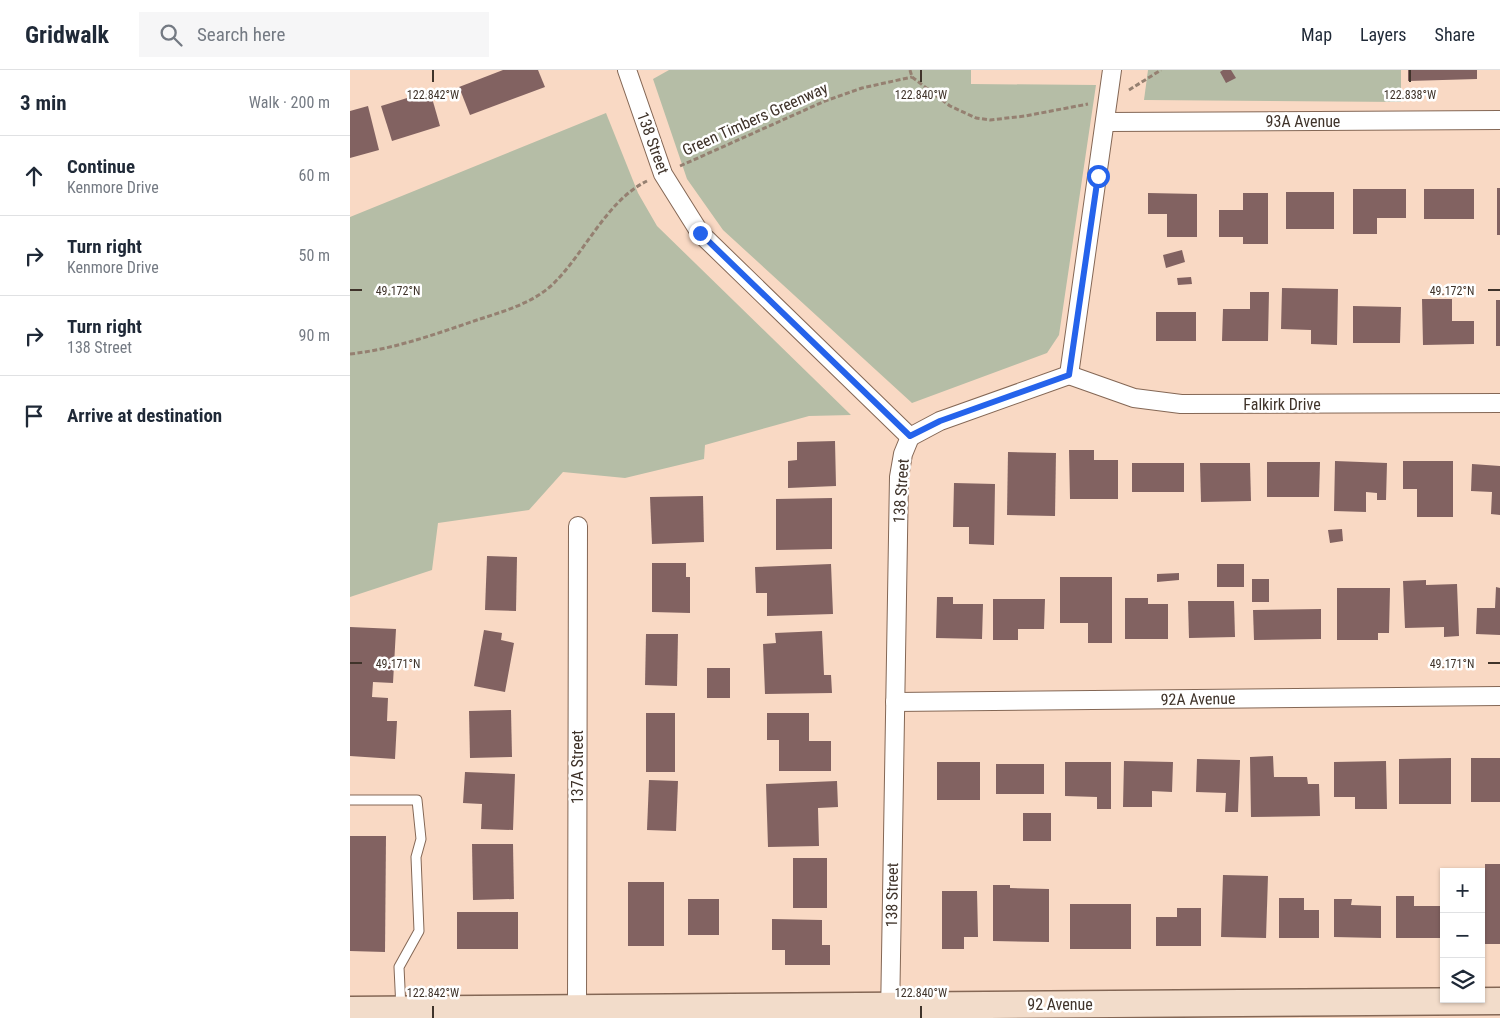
<!DOCTYPE html>
<html lang="en">
<head>
<meta charset="utf-8">
<style>
  body { margin:0; font-family:"Roboto Condensed",sans-serif; background:#f6f6f7; color:#1f2937 }
  .controls { position:absolute; right:15px; bottom:15px; display:grid; overflow:hidden; border-radius:0px; box-shadow:0 1px 4px #0004 }
  .controls button { width:45px; height:45px; display:grid; place-items:center; padding:0; border:0; border-bottom:1px solid #e0e1e3; background:#fff; color:#1f2937; font:25px sans-serif }
  .stop { position:absolute; width:15px; height:15px; margin:-11px; border:4px solid #2563eb; border-radius:50%; background:#fff }
  .stop.end { background:#2563eb; border-color:#fff; box-shadow:0 1px 5px #0008 }
  .list { margin:0; padding:0; list-style:none }
  h2 { display:flex; justify-content:space-between; align-items:center; height:65px; margin:0; padding:0 20px; font-size:21px }
  h2 small { font-size:16px; font-weight:400; color:#747a83 }
  .list li { display:grid; grid-template-columns:32px 1fr auto; gap:15px; align-items:center; box-sizing:border-box; height:80px; padding:0 20px; border-top:1px solid #e0e1e3 }
  .list b { display:block; font-size:19px; white-space:nowrap }
  .list p { margin:0; font-size:16px; white-space:nowrap; color:#747a83 }
  .list em { font-size:16px; font-style:normal; color:#747a83 }
  .icon { flex:none; width:28px; height:28px; fill:none; stroke:currentColor; stroke-width:2; stroke-linecap:round; stroke-linejoin:round }
  .map { position:relative; flex:none; width:1150px; height:948px; overflow:hidden }
  header { display:flex; align-items:center; gap:30px; box-sizing:border-box; height:70px; padding:0 25px; background:#fff; border-bottom:1px solid #e0e1e3 }
  header strong { font-size:24px }
  nav { display:flex; gap:28px; margin-inline-start:auto; font-size:18px }
  .search { width:350px; height:45px; background:#f6f6f7; display:flex; align-items:center; gap:12px; box-sizing:border-box; padding:0 18px; border-radius:0px; color:#747a83; font-size:19px }
  main { display:flex }
  aside { flex:1; background:#fff }
  .map>svg:first-child { display:block }
  .green { fill:#b5bda6 }
  .building { fill:#826261 }
  .lines { fill:none; stroke-linecap:round; stroke-linejoin:round }
  .lane-casing { stroke:#846755; stroke-width:11 }
  .street-casing { stroke:#846755; stroke-width:20 }
  .secondary-casing { stroke:#846755; stroke-width:29 }
  .path { stroke:#958071; stroke-width:3; stroke-dasharray:5 2.5; stroke-linecap:butt }
  .lane { stroke:#fff; stroke-width:9 }
  .street { stroke:#fff; stroke-width:18 }
  .secondary { stroke:#f2dcca; stroke-width:26 }
  .route { stroke:#2563eb; stroke-width:6 }
  .ticks { fill:none; stroke:#3f332a; stroke-width:2 }
  .labels { text-anchor:middle; dominant-baseline:central; stroke-width:5; stroke-linejoin:round; paint-order:stroke }
  .street-label { font-size:16px; fill:#3f332a; stroke:#fff }
  .ticks-label { font-size:12px; text-anchor:middle; fill:#3f332a; stroke:#fff; stroke-width:5; stroke-linejoin:round; paint-order:stroke }
</style>
</head>
<body>
<header>
<strong>Gridwalk</strong>
<div class="search"><svg class="icon" aria-label="search" viewBox="0 0 24 24"><circle cx="10" cy="10" r="6"/><path d="M15 15l6 6"/></svg>Search here</div>
<nav><a>Map</a><a>Layers</a><a>Share</a></nav>
</header>
<main>
<aside>
<h2>3 min<small>Walk · 200 m</small></h2>
<ul class="list">
<li><svg class="icon" aria-label="ahead" viewBox="0 0 24 24"><path d="M12 20V5M6 11l6-6 6 6"/></svg><div><b>Continue</b><p>Kenmore Drive</p></div><em>60 m</em></li>
<li><svg class="icon" aria-label="right" viewBox="0 0 24 24"><path d="M7 20v-9h11M14 6l5 5-5 5"/></svg><div><b>Turn right</b><p>Kenmore Drive</p></div><em>50 m</em></li>
<li><svg class="icon" aria-label="right" viewBox="0 0 24 24"><path d="M7 20v-9h11M14 6l5 5-5 5"/></svg><div><b>Turn right</b><p>138 Street</p></div><em>90 m</em></li>
<li><svg class="icon" aria-label="arrive" viewBox="0 0 24 24"><path d="M6 21V4h12l-3 4 3 4H6"/></svg><div><b>Arrive at destination</b></div></li>
</ul>
</aside>
<div class="map">
<svg width="1150" height="948" viewBox="0 0 1150 948">
  <rect width="100%" height="100%" fill="#f9d9c4"/>
  <g class="green">
    <path d="M 319,0 L 621,0 L 621,14 L 746,15 L 709,265 L 697,283 L 562,333 L 373,160 L 337,109 L 303,9 Z"/>
    <path d="M 798,0 L 1051,0 L 1051,32 L 794,30 Z"/>
    <path d="M 256,43 L 288,123 L 307,156 L 501,345 L 459,346 L 355,375 L 354,389 L 275,408 L 213,402 L 179,440 L 88,453 L 82,500 L 0,527 L 0,147 Z"/>
  </g>
  <g class="building">
    <path d="M 153,0 L 188,0 L 195,17 L 120,45 L 109,17 Z"/>
    <path d="M 873,0 L 881,0 L 886,8 L 876,13 L 870,2 Z"/>
    <path d="M 1058,0 L 1127,0 L 1127,9 L 1058,11 Z"/>
    <path d="M 80,21 L 90,56 L 42,71 L 31,36 Z"/>
    <path d="M 18,36 L 29,80 L 0,88 L 0,41 Z"/>
    <rect x="1147" y="118" width="3" height="47"/>
    <path d="M 1003,119 L 1056,119 L 1056,148 L 1027,148 L 1027,164 L 1003,164 Z"/>
    <rect x="1074" y="119" width="50" height="30"/>
    <rect x="936" y="122" width="48" height="37"/>
    <path d="M 798,123 L 847,124 L 847,167 L 817,167 L 817,144 L 798,144 Z"/>
    <path d="M 893,123 L 918,123 L 918,174 L 893,174 L 893,167 L 869,167 L 869,140 L 893,140 Z"/>
    <path d="M 832,180 L 835,192 L 816,198 L 813,185 Z"/>
    <path d="M 841,207 L 842,214 L 828,215 L 827,208 Z"/>
    <path d="M 932,218 L 988,219 L 987,275 L 961,274 L 961,260 L 931,259 Z"/>
    <path d="M 900,222 L 919,222 L 918,271 L 872,271 L 873,239 L 900,239 Z"/>
    <path d="M 1072,229 L 1102,229 L 1102,251 L 1124,251 L 1124,274 L 1073,275 Z"/>
    <rect x="1146" y="230" width="4" height="46"/>
    <path d="M 1003,236 L 1051,237 L 1050,273 L 1003,273 Z"/>
    <rect x="806" y="242" width="40" height="29"/>
    <path d="M 485,371 L 486,416 L 438,418 L 438,391 L 447,390 L 447,372 Z"/>
    <path d="M 719,380 L 744,380 L 744,390 L 768,390 L 768,429 L 720,429 Z"/>
    <path d="M 658,382 L 706,383 L 705,446 L 657,445 Z"/>
    <path d="M 985,391 L 1037,393 L 1036,430 L 1027,430 L 1027,423 L 1016,422 L 1016,442 L 984,441 Z"/>
    <path d="M 1053,391 L 1103,391 L 1103,447 L 1067,447 L 1067,419 L 1053,419 Z"/>
    <path d="M 917,392 L 970,392 L 969,427 L 917,427 Z"/>
    <rect x="782" y="393" width="52" height="29"/>
    <path d="M 850,393 L 900,393 L 901,431 L 851,432 Z"/>
    <path d="M 1122,394 L 1150,396 L 1150,445 L 1141,444 L 1142,422 L 1121,421 Z"/>
    <path d="M 604,413 L 645,414 L 644,475 L 619,474 L 619,457 L 603,457 Z"/>
    <path d="M 353,426 L 354,472 L 302,474 L 300,427 Z"/>
    <path d="M 482,428 L 482,479 L 426,480 L 426,429 Z"/>
    <path d="M 992,459 L 993,471 L 980,473 L 978,460 Z"/>
    <path d="M 137,486 L 167,487 L 166,541 L 135,540 Z"/>
    <path d="M 302,493 L 336,493 L 336,507 L 340,507 L 340,543 L 302,542 Z"/>
    <path d="M 481,494 L 483,544 L 417,546 L 417,523 L 406,523 L 405,497 Z"/>
    <rect x="867" y="494" width="27" height="23"/>
    <path d="M 829,503 L 829,510 L 807,512 L 807,504 Z"/>
    <path d="M 710,507 L 762,507 L 762,573 L 738,573 L 738,553 L 710,553 Z"/>
    <rect x="902" y="509" width="17" height="23"/>
    <path d="M 1076,510 L 1076,515 L 1107,514 L 1109,566 L 1094,567 L 1094,557 L 1055,558 L 1053,511 Z"/>
    <path d="M 1146,517 L 1150,518 L 1150,565 L 1126,564 L 1127,538 L 1145,538 Z"/>
    <path d="M 987,518 L 1040,518 L 1039,563 L 1028,563 L 1028,570 L 987,570 Z"/>
    <path d="M 587,527 L 603,527 L 603,534 L 633,534 L 632,569 L 586,568 Z"/>
    <path d="M 775,528 L 798,528 L 798,534 L 818,534 L 818,569 L 775,569 Z"/>
    <path d="M 643,529 L 695,529 L 694,559 L 668,559 L 668,570 L 643,570 Z"/>
    <path d="M 838,531 L 884,531 L 885,567 L 839,568 Z"/>
    <path d="M 971,539 L 971,569 L 904,570 L 903,540 Z"/>
    <path d="M 0,557 L 46,559 L 43,613 L 23,612 L 22,627 L 38,628 L 37,651 L 47,651 L 45,689 L 0,686 Z"/>
    <path d="M 134,560 L 152,563 L 151,570 L 164,573 L 155,622 L 124,616 Z"/>
    <path d="M 472,561 L 474,605 L 481,605 L 482,623 L 415,624 L 413,574 L 426,573 L 425,563 Z"/>
    <path d="M 296,564 L 328,564 L 327,616 L 295,615 Z"/>
    <rect x="357" y="598" width="23" height="30"/>
    <path d="M 161,640 L 162,687 L 120,688 L 119,641 Z"/>
    <rect x="296" y="643" width="29" height="59"/>
    <path d="M 417,643 L 459,643 L 459,671 L 481,671 L 481,701 L 429,701 L 429,670 L 417,670 Z"/>
    <path d="M 923,686 L 924,707 L 957,707 L 958,714 L 969,714 L 970,746 L 901,747 L 900,687 Z"/>
    <path d="M 1101,688 L 1101,734 L 1049,734 L 1049,689 Z"/>
    <rect x="1121" y="688" width="29" height="44"/>
    <path d="M 847,689 L 890,690 L 888,742 L 875,742 L 876,723 L 846,722 Z"/>
    <path d="M 774,691 L 823,692 L 822,722 L 802,721 L 802,737 L 773,737 Z"/>
    <path d="M 1036,691 L 1037,739 L 1005,739 L 1005,727 L 984,727 L 984,692 Z"/>
    <rect x="587" y="692" width="43" height="38"/>
    <path d="M 715,692 L 761,692 L 761,739 L 747,739 L 747,727 L 715,726 Z"/>
    <rect x="646" y="694" width="48" height="30"/>
    <path d="M 115,702 L 165,704 L 163,760 L 131,759 L 132,734 L 113,733 Z"/>
    <path d="M 299,710 L 328,711 L 326,761 L 297,760 Z"/>
    <path d="M 487,711 L 488,737 L 468,738 L 469,776 L 418,777 L 416,714 Z"/>
    <rect x="673" y="743" width="28" height="28"/>
    <path d="M 0,766 L 36,766 L 35,882 L 0,881 Z"/>
    <path d="M 122,774 L 163,774 L 164,829 L 123,830 Z"/>
    <rect x="443" y="788" width="34" height="50"/>
    <path d="M 1135,794 L 1150,794 L 1150,874 L 1131,874 L 1131,816 L 1135,816 Z"/>
    <path d="M 873,805 L 918,806 L 916,868 L 871,867 Z"/>
    <rect x="278" y="812" width="36" height="64"/>
    <path d="M 643,815 L 660,815 L 660,818 L 699,819 L 699,872 L 643,871 Z"/>
    <path d="M 592,821 L 627,821 L 628,867 L 614,867 L 614,879 L 592,879 Z"/>
    <path d="M 1046,826 L 1064,826 L 1064,836 L 1092,836 L 1092,868 L 1046,868 Z"/>
    <path d="M 929,828 L 954,828 L 954,840 L 969,840 L 969,868 L 929,868 Z"/>
    <rect x="338" y="829" width="31" height="36"/>
    <path d="M 984,829 L 1002,829 L 1001,835 L 1031,836 L 1031,868 L 984,867 Z"/>
    <rect x="720" y="834" width="61" height="45"/>
    <path d="M 827,838 L 851,838 L 851,876 L 806,876 L 806,847 L 827,847 Z"/>
    <rect x="107" y="842" width="61" height="37"/>
    <path d="M 422,849 L 472,850 L 472,875 L 480,875 L 480,895 L 435,895 L 435,880 L 422,880 Z"/>
  </g>
  <g class="lines">
    <g class="lane-casing">
      <path id="lane" d="M 0,730 L 67,730 L 71,769 L 66,787 L 69,861 L 49,897 L 51,939"/>
    </g>
    <g class="street-casing">
      <g id="street">
        <path d="M 277,0 L 313,104 L 350,163 L 560,367"/>
        <path d="M 756,52 L 1150,50"/>
        <path d="M 719,305 L 784,328 L 831,334 L 1150,333"/>
        <path d="M 719,305 L 762,0"/>
        <path d="M 560,367 L 590,351 L 719,305"/>
        <path d="M 545,632 L 1150,626"/>
        <path d="M 227,938 L 228,456"/>
        <path d="M 540,947 L 549,407 L 553,384 L 560,367"/>
      </g>
    </g>
    <g class="secondary-casing">
      <path id="secondary" d="M 0,940 L 1150,931"/>
    </g>
    <g class="path">
      <path d="M 560,0 L 562,7"/>
      <path d="M 562,7 L 600,36 L 626,48 L 640,50 L 675,46 L 738,34"/>
      <path d="M 779,20 L 811,0"/>
      <path d="M 330,96 L 475,31 L 512,18 L 562,7"/>
      <path d="M 0,284 C 44,279 83,265 124,251 C 151,242 182,234 203,214 C 235,183 256,131 297,111"/>
    </g>
    <use href="#lane" class="lane"/>
    <use href="#street" class="street"/>
    <use href="#secondary" class="secondary"/>
  </g>
  <g class="lines">
    <path class="route" d="M 350,163 L 560,366 L 590,351 L 719,305 L 748,106"/>
  </g>
  <path class="ticks" d="M 83,0 L 83,12M 571,0 L 571,12M 1060,0 L 1060,12M 0,220 L 12,220M 1138,220 L 1150,220M 0,593 L 12,593M 1138,593 L 1150,593M 83,936 L 83,948M 571,936 L 571,948"/>
  <g class="labels">
    <g class="street-label">
      <text transform="translate(405 49) rotate(-24)">Green Timbers Greenway</text>
      <text x="953" y="51">93A Avenue</text>
      <text transform="translate(303 73) rotate(70)">138 Street</text>
      <text x="932" y="334">Falkirk Drive</text>
      <text transform="translate(551 421) rotate(-86)">138 Street</text>
      <text transform="translate(848 629) rotate(-1)">92A Avenue</text>
      <text transform="translate(227 697) rotate(-90)">137A Street</text>
      <text transform="translate(542 825) rotate(-89)">138 Street</text>
      <text x="710" y="934">92 Avenue</text>
    </g>
  </g>
  <g class="ticks-label">
    <text x="83" y="29">122.842°W</text>
    <text x="571" y="29">122.840°W</text>
    <text x="1060" y="29">122.838°W</text>
    <text x="48" y="225">49.172°N</text>
    <text x="1102" y="225">49.172°N</text>
    <text x="48" y="598">49.171°N</text>
    <text x="1102" y="598">49.171°N</text>
    <text x="83" y="927">122.842°W</text>
    <text x="571" y="927">122.840°W</text>
  </g>
</svg>
<div class="controls">
<button>+</button>
<button>−</button>
<button><svg class="icon" aria-label="layers" viewBox="0 0 24 24"><path d="M12 4l9 5-9 5-9-5zM3 14l9 5 9-5"/></svg></button>
</div>
<div class="stop" style="left:748px;top:106px"></div>
<div class="stop end" style="left:350px;top:163px"></div>
</div>
</main>
</body>
</html>
